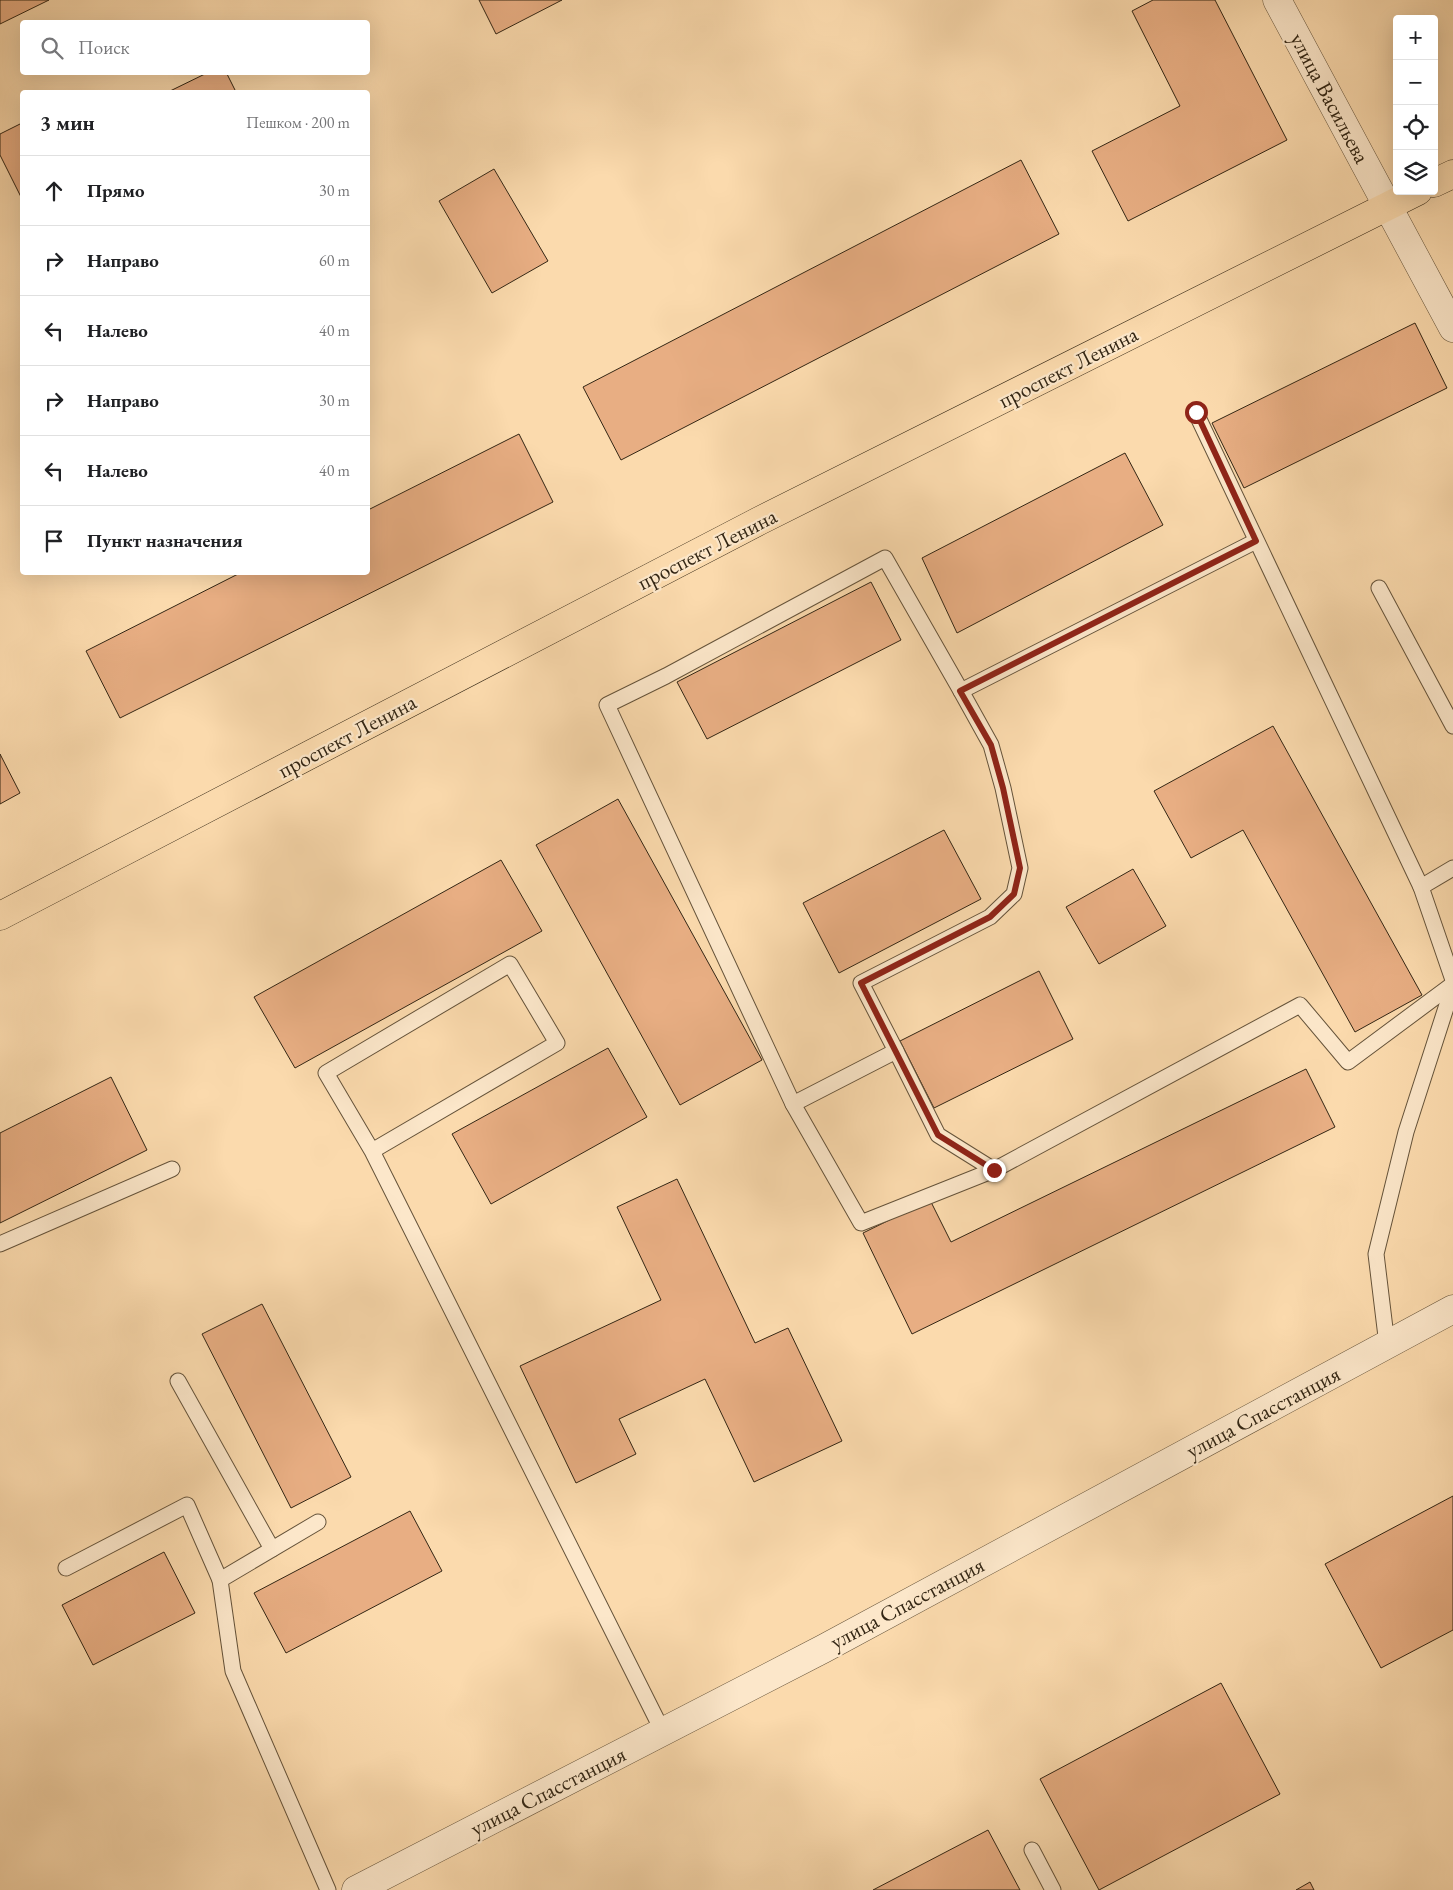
<!DOCTYPE html>
<html lang="ru">
<head>
<meta charset="utf-8">
<style>
  body { margin:0; font-family:"EB Garamond",serif; background:#f6f6f6; color:#202124 }
  .controls { position:absolute; right:15px; top:15px; display:grid; overflow:hidden; border-radius:5px; box-shadow:0 5px 20px #0002 }
  .controls button { width:45px; height:45px; display:grid; place-items:center; padding:0; border:0; border-bottom:1px solid #e0e0e0; background:#fff; color:#202124; font:25px sans-serif }
  .stop { position:absolute; width:15px; height:15px; margin:-11px; border:4px solid #8f2418; border-radius:50%; background:#fff }
  .stop.end { background:#8f2418; border-color:#fff; box-shadow:0 1px 5px #0008 }
  .list { margin:0; padding:0; list-style:none }
  h2 { display:flex; justify-content:space-between; align-items:center; height:65px; margin:0; padding:0 20px; font-size:21px }
  h2 small { font-size:16px; font-weight:400; color:#757577 }
  .list li { display:grid; grid-template-columns:32px 1fr auto; gap:15px; align-items:center; box-sizing:border-box; height:70px; padding:0 20px; border-top:1px solid #e0e0e0 }
  .list b { display:block; font-size:19px; white-space:nowrap }
  .list em { font-size:16px; font-style:normal; color:#757577 }
  .icon { flex:none; width:28px; height:28px; fill:none; stroke:currentColor; stroke-width:2; stroke-linecap:round; stroke-linejoin:round }
  .map { position:relative; flex:none; width:1453px; height:1890px; overflow:hidden }
  .search { position:absolute; background:#fff; box-shadow:0 5px 20px #0002; left:20px; top:20px; width:350px; height:55px; display:flex; align-items:center; gap:12px; box-sizing:border-box; padding:0 18px; border-radius:5px; color:#757577; font-size:19px }
  .panel { position:absolute; background:#fff; box-shadow:0 5px 20px #0002; left:20px; top:90px; width:350px; height:485px; border-radius:5px }
  .map>svg:first-child { display:block }
  .building { fill:#e8ae83; stroke:#332614 }
  .lines { fill:none; stroke-linecap:round; stroke-linejoin:round }
  .lane-casing { stroke:#65533a; stroke-width:17 }
  .street-casing { stroke:#65533a; stroke-width:29 }
  .primary-casing { stroke:#332614; stroke-width:29 }
  .lane { stroke:#fce7ca; stroke-width:15 }
  .street { stroke:#fce7ca; stroke-width:28 }
  .primary { stroke:#fbdaad; stroke-width:28 }
  .route { stroke:#8f2418; stroke-width:6 }
  .labels { text-anchor:middle; dominant-baseline:central; stroke-width:4.5; stroke-linejoin:round; paint-order:stroke }
  .street-label { font-size:22px; fill:#332614; stroke:#fce7ca }
</style>
</head>
<body>
<div class="map">
<svg width="1453" height="1890" viewBox="0 0 1453 1890">
  <rect width="100%" height="100%" fill="#fbdaad"/>
  <filter id="stains"><feTurbulence type="fractalNoise" baseFrequency=".004" numOctaves="4"/><feColorMatrix values="0 0 0 0 .2 0 0 0 0 .09 0 0 0 0 .02 0 0 0 .5 -.17"/></filter>
  <radialGradient id="worn" r=".72"><stop offset=".6" stop-color="#630" stop-opacity="0"/><stop offset="1" stop-color="#630" stop-opacity=".3"/></radialGradient>
  <g class="building">
    <path d="M 0,0 L 49,0 L 0,24 Z"/>
    <path d="M 479,0 L 562,0 L 496,34 Z"/>
    <path d="M 1153,0 L 1215,0 L 1287,140 L 1128,221 L 1092,151 L 1180,106 L 1132,11 Z"/>
    <path d="M 209,72 L 226,72 L 236,92 L 168,92 Z"/>
    <path d="M 22,123 L 22,199 L 0,155 L 0,134 Z"/>
    <path d="M 1021,160 L 1059,234 L 621,460 L 583,387 Z"/>
    <path d="M 494,169 L 548,261 L 492,293 L 439,201 Z"/>
    <path d="M 1415,323 L 1447,388 L 1244,488 L 1212,423 Z"/>
    <path d="M 519,434 L 553,502 L 120,718 L 86,651 L 242,572 L 368,572 L 368,510 Z"/>
    <path d="M 1125,453 L 1163,525 L 957,633 L 922,558 Z"/>
    <path d="M 871,582 L 901,640 L 707,739 L 677,682 Z"/>
    <path d="M 1273,726 L 1422,995 L 1355,1032 L 1243,830 L 1191,858 L 1154,791 Z"/>
    <path d="M 0,754 L 20,793 L 0,804 Z"/>
    <path d="M 618,799 L 762,1060 L 680,1105 L 536,845 Z"/>
    <path d="M 944,830 L 981,899 L 839,973 L 803,903 Z"/>
    <path d="M 501,860 L 542,931 L 295,1068 L 254,997 Z"/>
    <path d="M 1133,869 L 1166,926 L 1099,964 L 1066,907 Z"/>
    <path d="M 1039,971 L 1073,1039 L 934,1108 L 900,1041 Z"/>
    <path d="M 608,1048 L 647,1117 L 491,1204 L 452,1134 Z"/>
    <path d="M 1306,1069 L 1335,1127 L 912,1334 L 863,1233 L 930,1200 L 951,1242 Z"/>
    <path d="M 111,1077 L 147,1150 L 0,1223 L 0,1133 Z"/>
    <path d="M 677,1179 L 755,1343 L 788,1328 L 842,1441 L 754,1482 L 705,1379 L 619,1419 L 636,1454 L 576,1483 L 520,1366 L 661,1300 L 617,1207 Z"/>
    <path d="M 262,1304 L 351,1477 L 291,1508 L 202,1334 Z"/>
    <path d="M 1453,1496 L 1453,1630 L 1381,1668 L 1325,1564 Z"/>
    <path d="M 410,1511 L 442,1571 L 286,1653 L 254,1593 Z"/>
    <path d="M 164,1552 L 195,1613 L 93,1665 L 62,1605 Z"/>
    <path d="M 1221,1683 L 1280,1794 L 1099,1890 L 1040,1779 Z"/>
    <path d="M 988,1830 L 1020,1890 L 873,1890 Z"/>
    <path d="M 1310,1882 L 1314,1890 L 1296,1890 Z"/>
  </g>
  <g class="lines">
    <g class="lane-casing">
      <g id="lane">
        <path d="M 1196,413 L 1421,887"/>
        <path d="M 1379,588 L 1453,726"/>
        <path d="M 1453,868 L 1421,887 L 1453,980"/>
        <path d="M 896,1051 L 861,983 L 990,917 L 1014,894 L 1020,868 L 1003,788 L 991,745 L 961,691 L 1256,541"/>
        <path d="M 793,1104 L 607,705 L 666,676 L 885,558 L 961,691"/>
        <path d="M 372,1151 L 557,1043 L 510,964 L 326,1073 L 372,1151 L 663,1732"/>
        <path d="M 994,1170 L 938,1135 L 896,1051 L 793,1104 L 861,1223 L 994,1170 L 1300,1005 L 1348,1062 L 1453,984"/>
        <path d="M 0,1244 L 172,1169"/>
        <path d="M 1387,1345 L 1376,1254 L 1406,1132 L 1453,986"/>
        <path d="M 178,1381 L 272,1549"/>
        <path d="M 318,1522 L 220,1580 L 233,1671 L 328,1890"/>
        <path d="M 66,1568 L 187,1505 L 220,1580"/>
        <path d="M 1032,1850 L 1053,1890"/>
      </g>
    </g>
    <g class="street-casing">
      <g id="street">
        <path d="M 1277,0 L 1453,328"/>
        <path d="M 356,1890 L 823,1649 L 1453,1309"/>
      </g>
    </g>
    <g class="primary-casing">
      <g id="primary">
        <path d="M 1434,183 L 1453,174"/>
        <path d="M 0,916 L 759,521 L 1418,191"/>
      </g>
    </g>
    <use href="#lane" class="lane"/>
    <use href="#street" class="street"/>
    <use href="#primary" class="primary"/>
  </g>
  <g class="lines">
    <path class="route" d="M 994,1170 L 938,1135 L 861,983 L 990,917 L 1014,894 L 1020,868 L 1003,788 L 991,745 L 960,691 L 1256,541 L 1196,412"/>
  </g>
  <g class="labels">
    <g class="street-label">
      <text transform="translate(1330 98) rotate(62)">улица Васильева</text>
      <text transform="translate(1068 367) rotate(-27)">проспект Ленина</text>
      <text transform="translate(707 549) rotate(-27)">проспект Ленина</text>
      <text transform="translate(347 736) rotate(-28)">проспект Ленина</text>
      <text transform="translate(1263 1412) rotate(-28)">улица Спасстанция</text>
      <text transform="translate(907 1603) rotate(-28)">улица Спасстанция</text>
      <text transform="translate(548 1791) rotate(-27)">улица Спасстанция</text>
    </g>
  </g>
  <rect width="100%" height="100%" filter="url(#stains)"/>
  <rect width="100%" height="100%" fill="url(#worn)"/>
</svg>
<div class="controls">
<button>+</button>
<button>−</button>
<button><svg class="icon" aria-label="locate" viewBox="0 0 24 24"><circle cx="12" cy="12" r="6"/><path d="M12 2v4M12 18v4M2 12h4M18 12h4"/></svg></button>
<button><svg class="icon" aria-label="layers" viewBox="0 0 24 24"><path d="M12 4l9 5-9 5-9-5zM3 14l9 5 9-5"/></svg></button>
</div>
<div class="stop" style="left:1196px;top:412px"></div>
<div class="stop end" style="left:994px;top:1170px"></div>
<div class="search"><svg class="icon" aria-label="search" viewBox="0 0 24 24"><circle cx="10" cy="10" r="6"/><path d="M15 15l6 6"/></svg>Поиск</div>
<section class="panel">
<h2>3 мин<small>Пешком · 200 m</small></h2>
<ul class="list">
<li><svg class="icon" aria-label="ahead" viewBox="0 0 24 24"><path d="M12 20V5M6 11l6-6 6 6"/></svg><div><b>Прямо</b></div><em>30 m</em></li>
<li><svg class="icon" aria-label="right" viewBox="0 0 24 24"><path d="M7 20v-9h11M14 6l5 5-5 5"/></svg><div><b>Направо</b></div><em>60 m</em></li>
<li><svg class="icon" aria-label="left" viewBox="0 0 24 24"><path d="M17 20v-9H6M10 6l-5 5 5 5"/></svg><div><b>Налево</b></div><em>40 m</em></li>
<li><svg class="icon" aria-label="right" viewBox="0 0 24 24"><path d="M7 20v-9h11M14 6l5 5-5 5"/></svg><div><b>Направо</b></div><em>30 m</em></li>
<li><svg class="icon" aria-label="left" viewBox="0 0 24 24"><path d="M17 20v-9H6M10 6l-5 5 5 5"/></svg><div><b>Налево</b></div><em>40 m</em></li>
<li><svg class="icon" aria-label="arrive" viewBox="0 0 24 24"><path d="M6 21V4h12l-3 4 3 4H6"/></svg><div><b>Пункт назначения</b></div></li>
</ul>
</section>
</div>
</body>
</html>
